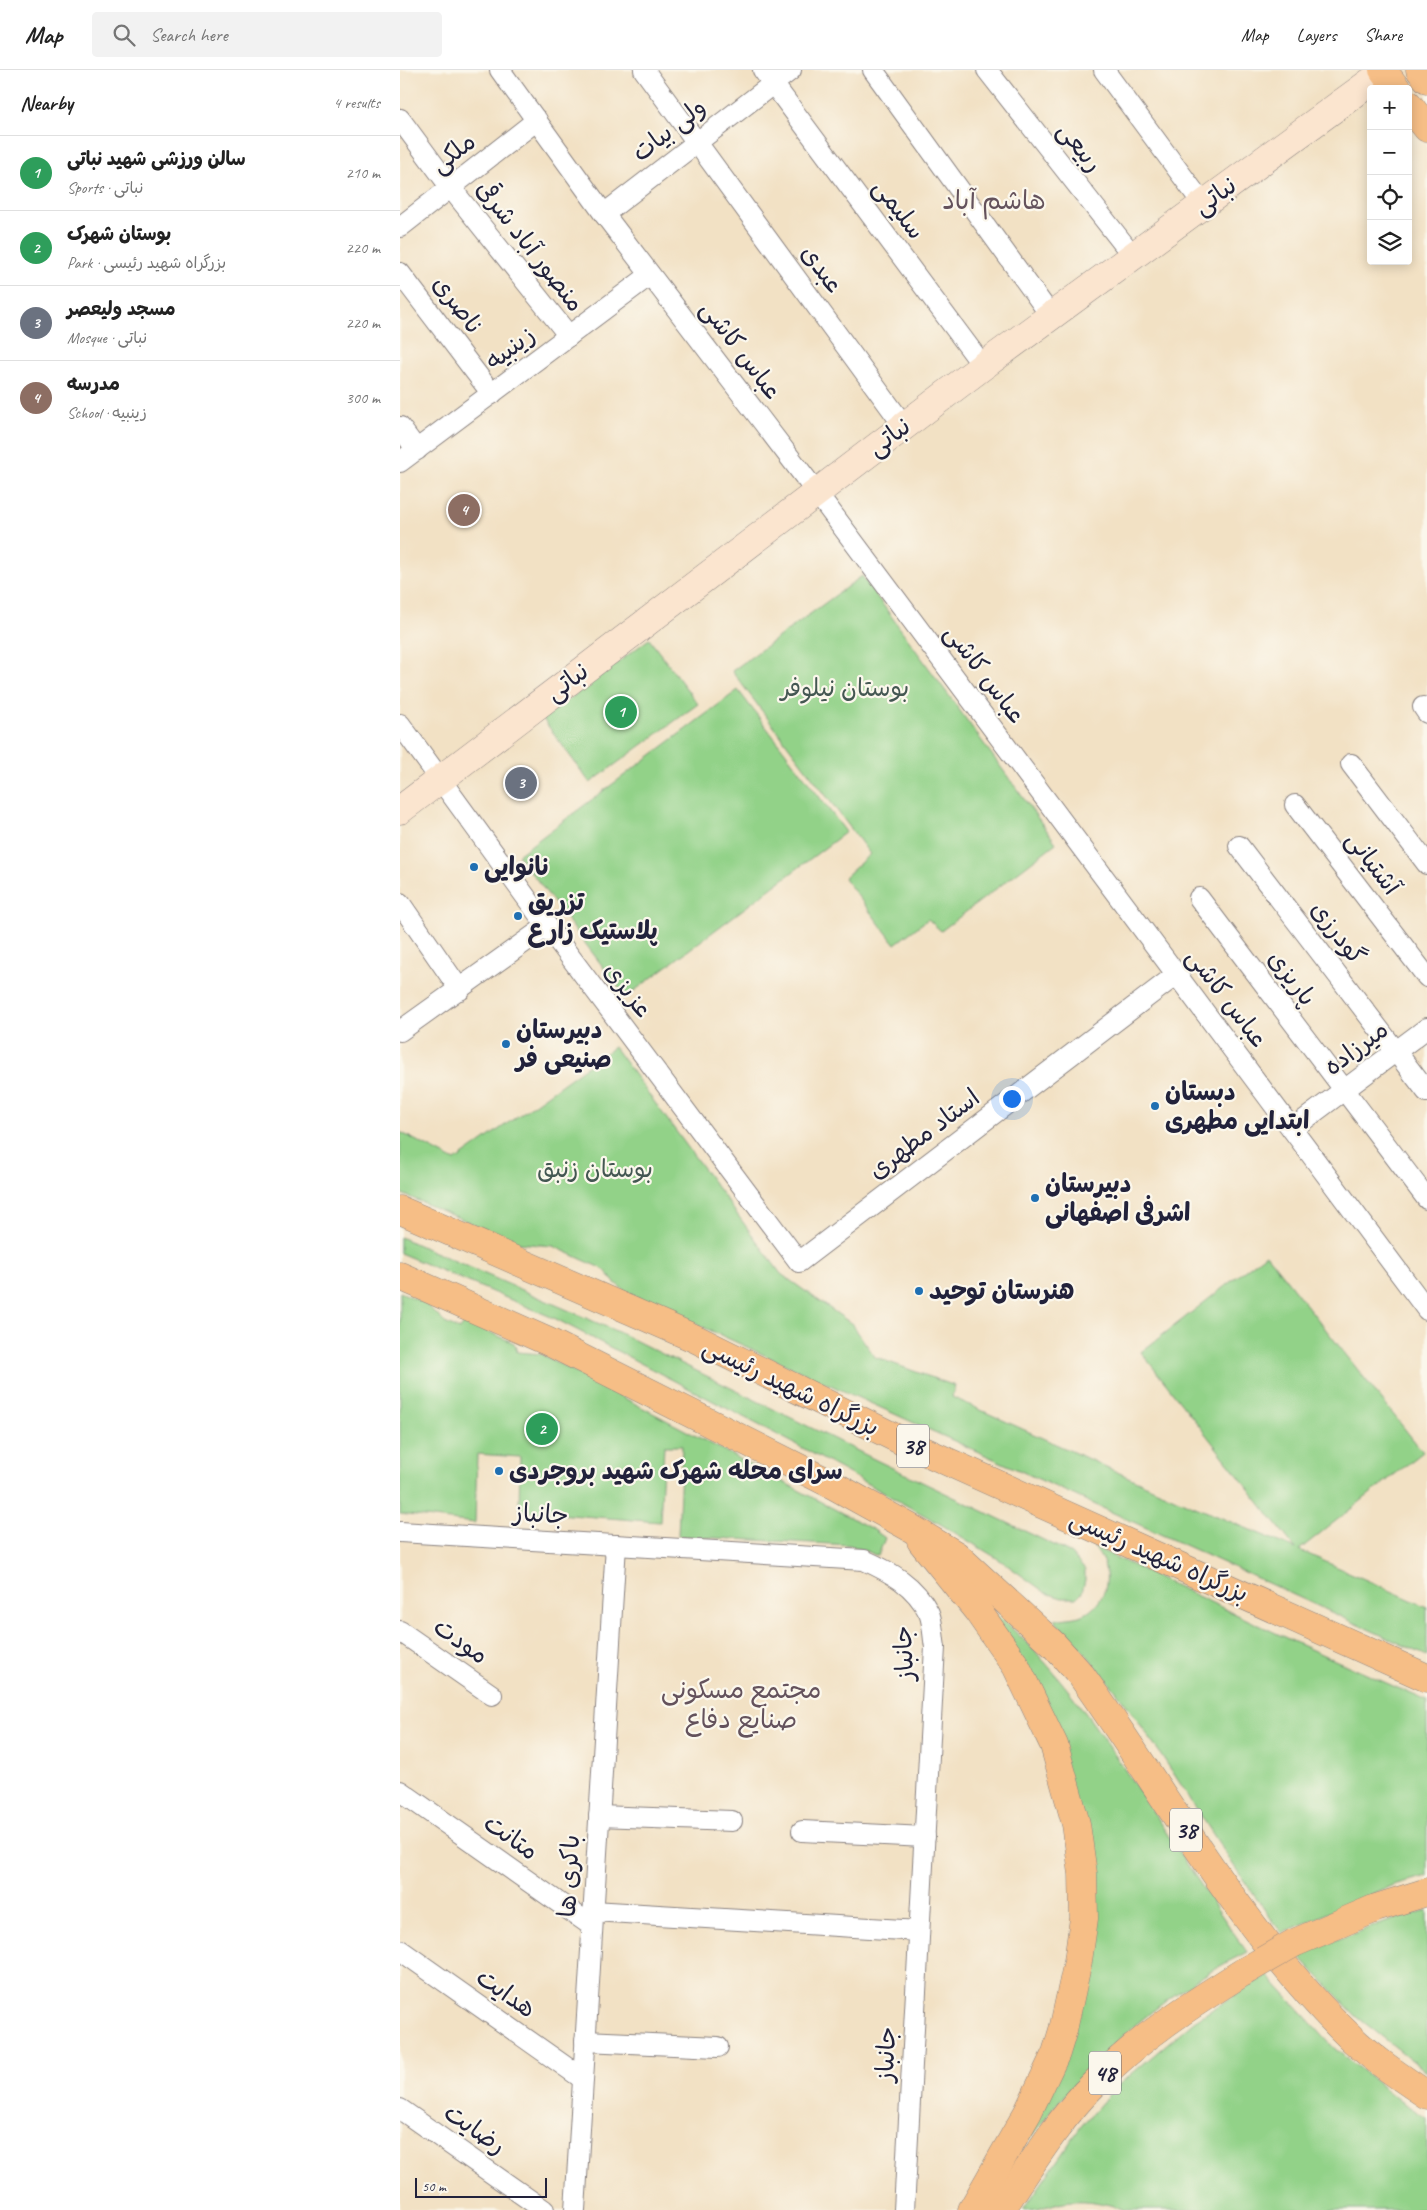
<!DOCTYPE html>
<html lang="en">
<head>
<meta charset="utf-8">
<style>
  body { margin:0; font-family:Caveat,"Playpen Sans Arabic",sans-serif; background:#f2f2f2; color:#222 }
  .controls { position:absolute; right:15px; top:15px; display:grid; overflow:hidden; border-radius:5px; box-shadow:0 2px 12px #0003 }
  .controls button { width:45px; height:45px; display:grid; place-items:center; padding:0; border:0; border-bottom:1px solid #e0e0e0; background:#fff; color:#222; font:25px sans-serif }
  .scale { position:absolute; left:15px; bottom:12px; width:132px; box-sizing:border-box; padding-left:5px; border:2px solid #22223b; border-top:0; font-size:14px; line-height:18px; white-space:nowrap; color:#22223b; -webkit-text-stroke:4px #fbf7ec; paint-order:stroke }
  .you { position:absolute; left:611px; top:1028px; width:18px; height:18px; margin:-12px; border:4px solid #fff; border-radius:50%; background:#1a73e8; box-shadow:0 0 0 8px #1a73e833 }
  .badge { display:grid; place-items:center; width:32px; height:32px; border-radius:50%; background:#db2777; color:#fff; font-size:16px; font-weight:700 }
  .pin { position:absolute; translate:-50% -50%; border:2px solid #fff; box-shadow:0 1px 5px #0006 }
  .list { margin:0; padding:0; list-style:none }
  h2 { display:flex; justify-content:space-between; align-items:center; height:65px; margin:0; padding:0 20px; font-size:21px }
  h2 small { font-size:16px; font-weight:400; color:#767676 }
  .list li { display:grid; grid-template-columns:32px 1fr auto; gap:15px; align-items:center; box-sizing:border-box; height:75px; padding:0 20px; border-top:1px solid #e0e0e0 }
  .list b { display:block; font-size:19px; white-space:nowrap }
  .list p { margin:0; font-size:16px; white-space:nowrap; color:#767676 }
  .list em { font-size:16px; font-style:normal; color:#767676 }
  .icon { flex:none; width:28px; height:28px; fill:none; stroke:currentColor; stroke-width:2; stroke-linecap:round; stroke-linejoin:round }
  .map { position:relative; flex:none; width:1027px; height:2140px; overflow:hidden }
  header { display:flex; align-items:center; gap:30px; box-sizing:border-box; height:70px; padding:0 25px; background:#fff; border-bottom:1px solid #e0e0e0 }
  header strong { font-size:24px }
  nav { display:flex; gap:28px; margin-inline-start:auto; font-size:18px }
  .search { width:350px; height:45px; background:#f2f2f2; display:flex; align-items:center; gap:12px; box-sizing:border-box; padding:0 18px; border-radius:5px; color:#767676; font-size:19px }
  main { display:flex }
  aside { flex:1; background:#fff }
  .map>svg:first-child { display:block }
  .green { fill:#92d288; stroke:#5a7a62 }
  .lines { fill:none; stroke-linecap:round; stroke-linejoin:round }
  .minor-casing { stroke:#8a8280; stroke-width:22 }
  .secondary-casing { stroke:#8a8280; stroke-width:29 }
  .primary-casing { stroke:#8a8280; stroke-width:29 }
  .trunk-casing { stroke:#8a8280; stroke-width:29 }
  .minor { stroke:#fff; stroke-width:20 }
  .secondary { stroke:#fbe5cf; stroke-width:28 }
  .primary { stroke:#f6be86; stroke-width:28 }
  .trunk { stroke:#f6be86; stroke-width:28 }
  .trunk-bridge-casing { stroke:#8a8280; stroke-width:29; stroke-linecap:butt }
  .trunk-bridge { stroke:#f6be86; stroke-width:28 }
  .poi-dot { fill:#1f6fb2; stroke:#fbf7ec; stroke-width:2 }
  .labels { text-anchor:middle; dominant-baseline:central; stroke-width:4.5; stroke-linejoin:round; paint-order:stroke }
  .shield { fill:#fbf7ec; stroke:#636270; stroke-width:1 }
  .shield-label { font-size:24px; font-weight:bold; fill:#22223b }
  .street-label { font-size:25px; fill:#22223b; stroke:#fbf7ec }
  .park-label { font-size:25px; fill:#445752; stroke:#fbf7ec }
  .poi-label { font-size:25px; font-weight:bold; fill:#22223b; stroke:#fbf7ec; text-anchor:start }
  .neighbourhood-label { font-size:26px; fill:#64525c; stroke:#fbf7ec }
</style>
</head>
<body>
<header>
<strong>Map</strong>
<div class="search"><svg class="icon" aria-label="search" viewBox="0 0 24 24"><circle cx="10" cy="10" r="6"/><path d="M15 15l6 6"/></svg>Search here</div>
<nav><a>Map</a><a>Layers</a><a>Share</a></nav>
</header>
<main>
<aside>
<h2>Nearby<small>4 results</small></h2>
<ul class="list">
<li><span class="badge" style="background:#2e9e5b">1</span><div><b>سالن ورزشی شهید نباتی</b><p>Sports · نباتی</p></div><em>210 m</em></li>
<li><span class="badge" style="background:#2e9e5b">2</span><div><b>بوستان شهرک</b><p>Park · بزرگراه شهید رئیسی</p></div><em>220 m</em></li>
<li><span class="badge" style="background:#6b7280">3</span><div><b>مسجد ولیعصر</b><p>Mosque · نباتی</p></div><em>220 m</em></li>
<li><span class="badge" style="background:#8d6e63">4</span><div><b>مدرسه</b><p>School · زینبیه</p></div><em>300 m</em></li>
</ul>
</aside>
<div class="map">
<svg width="1027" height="2140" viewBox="0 0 1027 2140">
  <rect width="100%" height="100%" fill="#fbf7ec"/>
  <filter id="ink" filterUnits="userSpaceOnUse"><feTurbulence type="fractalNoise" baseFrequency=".02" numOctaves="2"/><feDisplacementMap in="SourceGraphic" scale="10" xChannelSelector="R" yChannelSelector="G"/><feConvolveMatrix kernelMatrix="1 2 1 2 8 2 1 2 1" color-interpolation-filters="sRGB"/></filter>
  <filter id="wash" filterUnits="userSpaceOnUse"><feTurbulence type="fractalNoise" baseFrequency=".0096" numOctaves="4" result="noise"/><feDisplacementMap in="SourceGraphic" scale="20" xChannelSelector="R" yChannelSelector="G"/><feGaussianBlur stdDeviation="1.12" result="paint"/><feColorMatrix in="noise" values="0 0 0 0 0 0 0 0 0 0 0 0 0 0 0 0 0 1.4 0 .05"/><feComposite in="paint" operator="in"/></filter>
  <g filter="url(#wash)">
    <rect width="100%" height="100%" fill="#f2e1c4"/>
    <g class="green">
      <path d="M 462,506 L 656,773 L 541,861 L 528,849 L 495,874 L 444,808 L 470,784 L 332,601 Z"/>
      <path d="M 249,569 L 298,634 L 190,713 L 143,649 Z"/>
      <path d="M 338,620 L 446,762 L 226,927 L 118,785 Z"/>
      <path d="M 214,977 L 381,1204 L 452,1254 L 475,1287 L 555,1316 L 552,1327 L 781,1431 L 896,1479 L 741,1282 L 866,1184 L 1023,1382 L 899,1480 L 1027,1537 L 1027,1586 C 761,1463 492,1344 226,1222 L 213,1211 L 205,1200 L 153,1176 L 118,1173 L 0,1123 L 0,1062 L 55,1091 Z"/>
      <path d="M 0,1167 L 218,1262 L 478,1391 L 654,1475 L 671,1484 L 685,1500 L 685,1510 L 682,1522 L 676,1528 L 662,1528 L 646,1523 L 600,1490 L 542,1455 L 397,1375 L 156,1249 L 0,1183 Z"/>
      <path d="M 0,1222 L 25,1233 L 45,1253 L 60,1260 L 65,1252 L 69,1253 L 114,1273 L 117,1282 L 141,1284 L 474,1460 L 485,1468 L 478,1486 L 450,1475 L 278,1466 L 282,1376 L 264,1376 L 260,1452 L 119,1441 L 120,1387 L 77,1384 L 75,1453 L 0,1444 Z"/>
      <path d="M 694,1477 L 901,1575 L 1027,1631 L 1027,1806 L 993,1815 L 882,1863 C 803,1761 746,1641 654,1550 C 664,1548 676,1548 685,1544 C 701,1535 710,1516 705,1498 C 704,1491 698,1483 694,1477 Z"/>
      <path d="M 584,1535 C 647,1583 691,1649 735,1715 C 772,1771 808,1827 847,1882 C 756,1926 681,1997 623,2078 L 652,2012 L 690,1792 Z"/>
      <path d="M 1027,1840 L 1027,2002 L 956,1946 L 899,1886 C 940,1867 983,1852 1027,1840 Z"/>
      <path d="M 867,1905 L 934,1978 L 1000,2031 L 1027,2048 L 1027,2140 L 725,2140 C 704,2132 680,2128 658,2133 C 642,2138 640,2140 623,2140 L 682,2055 L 715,2018 L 794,1951 Z"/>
    </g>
  </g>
  <g filter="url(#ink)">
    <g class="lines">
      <g class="minor-casing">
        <g id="minor">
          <path d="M 100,0 L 204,144 L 417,423 L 1027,1240"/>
          <path d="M 244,0 L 504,356"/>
          <path d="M 363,0 L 583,296"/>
          <path d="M 473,0 L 651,246"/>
          <path d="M 587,0 L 733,186"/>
          <path d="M 704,0 L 803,134"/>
          <path d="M 0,49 L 51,118 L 169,266"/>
          <path d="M 204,144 L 391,0"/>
          <path d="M 0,157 L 137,50"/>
          <path d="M 0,203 L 92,324"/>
          <path d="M 0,357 L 17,380"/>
          <path d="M 0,392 L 250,205"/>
          <path d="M 1023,637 L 1027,643"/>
          <path d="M 0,654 L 147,856 L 399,1192 L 776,905"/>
          <path d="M 951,694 L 1027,794"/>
          <path d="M 895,735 L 1027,907"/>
          <path d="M 839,776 L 1027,1022"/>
          <path d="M 799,828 L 1027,1129"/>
          <path d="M 0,833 L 60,920"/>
          <path d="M 0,961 L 147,856"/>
          <path d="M 892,1059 L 1027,958"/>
          <path d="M 0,1462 L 464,1490 C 491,1502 515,1515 529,1543 C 533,1552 533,1567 535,1577 L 504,2140"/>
          <path d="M 0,1561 L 92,1625"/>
          <path d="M 0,1721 L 192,1856"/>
          <path d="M 199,1746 L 332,1751"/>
          <path d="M 402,1761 L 525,1767"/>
          <path d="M 193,1841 L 519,1861"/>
          <path d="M 0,1880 L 183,2009"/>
          <path d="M 185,1971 L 318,1977"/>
          <path d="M 0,2039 L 144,2140"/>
          <path d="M 175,2140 L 216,1475"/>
        </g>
      </g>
      <g class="secondary-casing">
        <path id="secondary" d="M 0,740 L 583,296 L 984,2"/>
      </g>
      <g class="primary-casing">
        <g id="primary">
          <path d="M 983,0 L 997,19"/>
          <path d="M 1020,0 L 1027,9"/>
          <path d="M 1008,34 L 1027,58"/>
        </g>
      </g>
      <g class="trunk-casing">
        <g id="trunk">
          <path d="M 0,1140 L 296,1269 L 504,1372 L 1027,1608"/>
          <path d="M 0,1206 L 149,1272 L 433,1415 L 509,1457 L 556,1485 L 654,1575 L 681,1605 C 766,1724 837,1854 941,1958 C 966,1984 997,2005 1027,2025"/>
          <path d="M 521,1471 L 577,1540 L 616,1596 L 654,1675 L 676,1754 L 683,1804 L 684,1848 L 678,1891 L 663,1960 L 656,1983 L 628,2042 L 572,2140"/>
          <path d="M 894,1873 L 976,1838 L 1027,1822"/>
          <path d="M 601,2140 C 629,2098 659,2048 696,2012 C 740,1967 792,1934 845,1901"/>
        </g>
      </g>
      <use href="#minor" class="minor"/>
      <use href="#secondary" class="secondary"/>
      <use href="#primary" class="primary"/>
      <use href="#trunk" class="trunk"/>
      <g class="trunk-bridge-casing">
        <path id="trunk-bridge" d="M 845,1901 L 894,1873"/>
      </g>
      <use href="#trunk-bridge" class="trunk-bridge"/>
    </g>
  </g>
  <g class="poi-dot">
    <circle cx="74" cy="797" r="5"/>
    <circle cx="118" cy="846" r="5"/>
    <circle cx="106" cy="974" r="5"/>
    <circle cx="755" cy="1036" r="5"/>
    <circle cx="635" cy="1128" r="5"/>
    <circle cx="519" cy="1221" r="5"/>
    <circle cx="99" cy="1401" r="5"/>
  </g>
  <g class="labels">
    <g class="shield">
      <rect x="497" y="1354.5" width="32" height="43" rx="4"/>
      <rect x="770" y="1738.5" width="32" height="43" rx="4"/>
      <rect x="689" y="1981.5" width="32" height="43" rx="4"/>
    </g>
    <g class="shield-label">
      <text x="513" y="1376">38</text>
      <text x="786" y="1760">38</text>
      <text x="705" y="2003">48</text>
    </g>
    <g class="street-label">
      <text transform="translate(269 60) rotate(-38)">ولی بیات</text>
      <text transform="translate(680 77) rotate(52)">ربیعی</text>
      <text transform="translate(53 83) rotate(-38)">ملکی</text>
      <text transform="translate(815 126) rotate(-36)">نباتی</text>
      <text transform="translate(499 139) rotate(53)">سلیمی</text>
      <text transform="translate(130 176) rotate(52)">منصور آباد شرقی</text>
      <text transform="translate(422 199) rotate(54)">عبدی</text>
      <text transform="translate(58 235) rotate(53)">ناصری</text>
      <text transform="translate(110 278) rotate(-37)">زینبیه</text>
      <text transform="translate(341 280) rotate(53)">عباس کاشی</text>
      <text transform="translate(489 367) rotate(-37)">نباتی</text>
      <text transform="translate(585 604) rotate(53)">عباس کاشی</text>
      <text transform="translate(167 612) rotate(-37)">نباتی</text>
      <text transform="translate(973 793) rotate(53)">آشتیانی</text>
      <text transform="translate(938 863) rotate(53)">گودرزی</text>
      <text transform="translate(892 908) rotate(53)">پاریزی</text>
      <text transform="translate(228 920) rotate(53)">عزیزی</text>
      <text transform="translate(827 928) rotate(53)">عباس کاشی</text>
      <text transform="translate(956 978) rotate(-37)">میرزاده</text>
      <text transform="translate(524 1064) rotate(-37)">استاد مطهری</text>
      <text transform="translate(391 1317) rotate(26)">بزرگراه شهید رئیسی</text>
      <text transform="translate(141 1444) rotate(3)">جانباز</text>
      <text transform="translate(759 1486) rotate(24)">بزرگراه شهید رئیسی</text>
      <text transform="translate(61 1571) rotate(35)">مودت</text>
      <text transform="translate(504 1583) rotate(-93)">جانباز</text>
      <text transform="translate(111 1767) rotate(35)">متانت</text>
      <text transform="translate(169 1806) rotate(-87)">باکری ها</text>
      <text transform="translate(106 1923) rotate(35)">هدایت</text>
      <text transform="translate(486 1984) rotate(-87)">جانباز</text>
      <text transform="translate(75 2059) rotate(35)">رضایت</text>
    </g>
    <g class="park-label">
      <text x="445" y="618">بوستان نیلوفر</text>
      <text x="195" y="1099">بوستان زنبق</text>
    </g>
    <g class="poi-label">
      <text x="84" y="797">نانوایی</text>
      <text x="128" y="832">تزریق<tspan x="128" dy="29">پلاستیک زارع</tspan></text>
      <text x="116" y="960">دبیرستان<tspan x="116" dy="29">صنیعی فر</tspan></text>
      <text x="765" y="1022">دبستان<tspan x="765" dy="29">ابتدایی مطهری</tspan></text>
      <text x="645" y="1114">دبیرستان<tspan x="645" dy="29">اشرفی اصفهانی</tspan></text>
      <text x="529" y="1221">هنرستان توحید</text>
      <text x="109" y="1401">سرای محله شهرک شهید بروجردی</text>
    </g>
    <g class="neighbourhood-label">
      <text x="594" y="130">هاشم آباد</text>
      <text x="341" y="1619">مجتمع مسکونی<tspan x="341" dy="30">صنایع دفاع</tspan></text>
    </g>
  </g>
</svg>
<div class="controls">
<button>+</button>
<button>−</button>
<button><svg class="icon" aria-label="locate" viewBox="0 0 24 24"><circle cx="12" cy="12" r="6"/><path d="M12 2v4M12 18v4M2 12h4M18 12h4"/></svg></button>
<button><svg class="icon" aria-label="layers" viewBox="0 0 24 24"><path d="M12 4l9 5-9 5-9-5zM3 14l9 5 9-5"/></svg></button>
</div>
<div class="scale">50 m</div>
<div class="you"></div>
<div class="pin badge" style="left:221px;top:642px;background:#2e9e5b">1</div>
<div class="pin badge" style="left:142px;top:1359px;background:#2e9e5b">2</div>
<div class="pin badge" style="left:121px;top:713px;background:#6b7280">3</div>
<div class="pin badge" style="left:64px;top:440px;background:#8d6e63">4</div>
</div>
</main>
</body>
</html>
